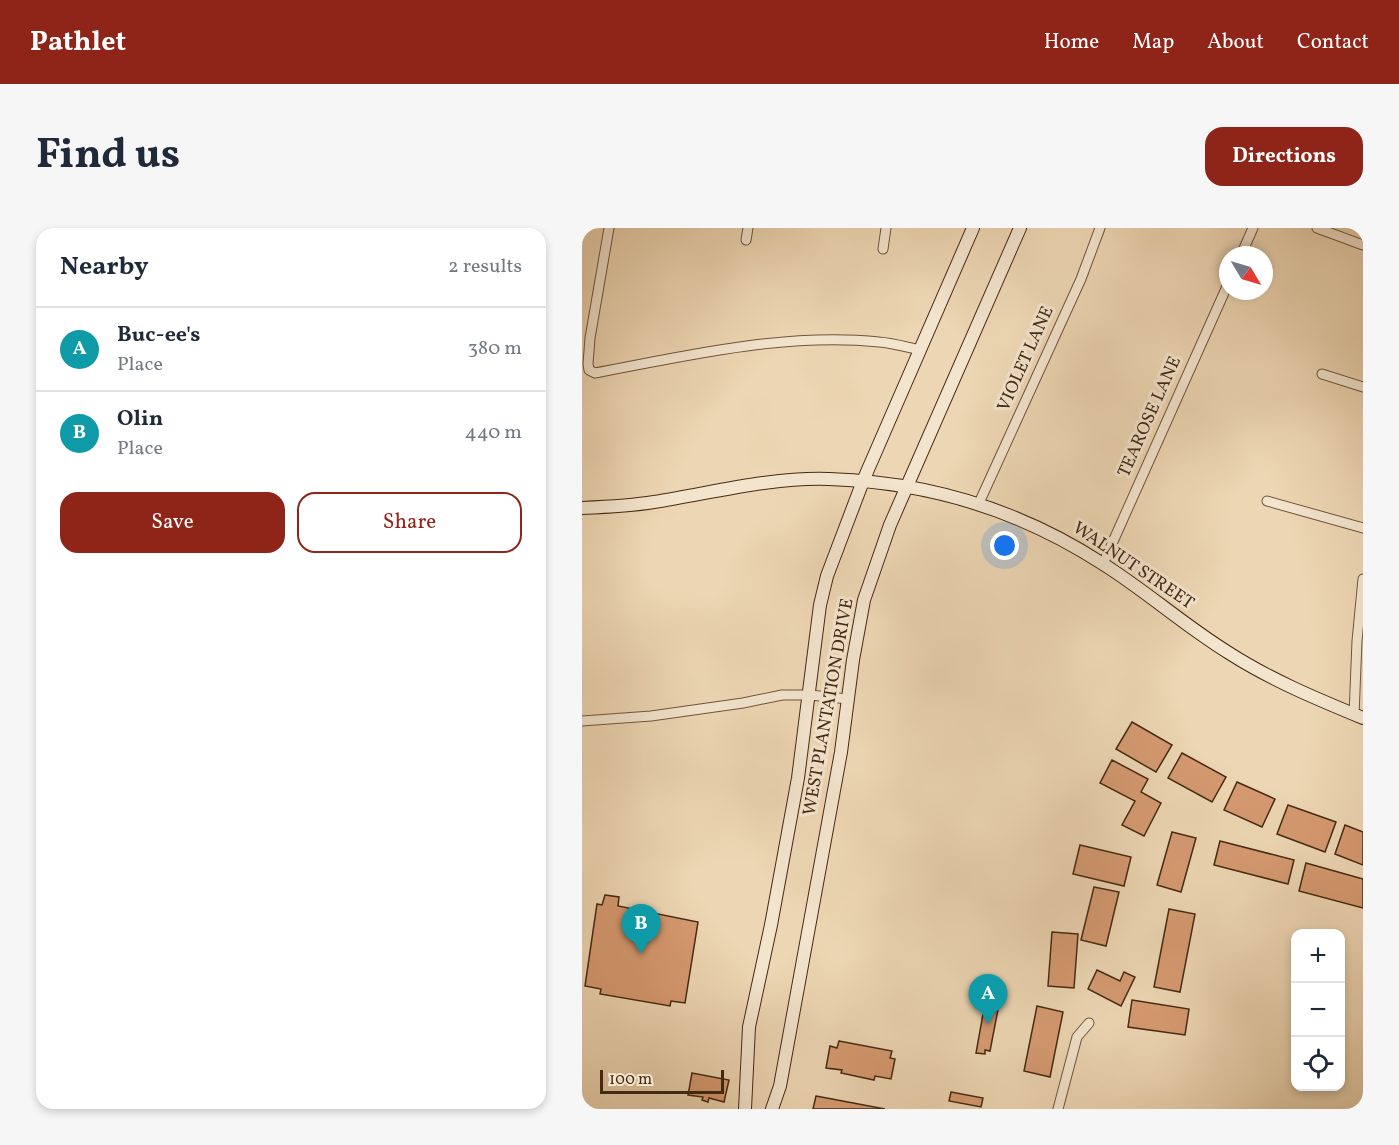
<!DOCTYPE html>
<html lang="en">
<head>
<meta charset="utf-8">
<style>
  body { margin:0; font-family:Vollkorn,serif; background:#f6f6f7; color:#1f2937 }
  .controls { position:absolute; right:18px; bottom:18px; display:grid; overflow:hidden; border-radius:12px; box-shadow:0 3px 9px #0003 }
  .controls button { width:54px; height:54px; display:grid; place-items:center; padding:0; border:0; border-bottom:2px solid #e0e1e3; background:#fff; color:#1f2937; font:30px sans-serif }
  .compass { position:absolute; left:637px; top:18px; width:54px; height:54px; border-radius:50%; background:#fff; box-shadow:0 3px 9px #0003; rotate:128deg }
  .scale { position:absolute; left:18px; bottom:15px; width:124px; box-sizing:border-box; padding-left:6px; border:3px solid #452a12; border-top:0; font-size:16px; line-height:21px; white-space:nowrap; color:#452a12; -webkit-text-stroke:4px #f3e4ce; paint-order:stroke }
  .you { position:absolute; left:423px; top:318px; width:21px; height:21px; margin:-15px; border:4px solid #fff; border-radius:50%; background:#1a73e8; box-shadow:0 0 0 9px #1a73e833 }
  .badge { display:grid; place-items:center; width:39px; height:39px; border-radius:50%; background:#8f2418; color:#fff; font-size:20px; font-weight:700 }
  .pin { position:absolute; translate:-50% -50px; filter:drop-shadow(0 2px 3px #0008) }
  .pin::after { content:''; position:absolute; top:32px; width:21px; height:18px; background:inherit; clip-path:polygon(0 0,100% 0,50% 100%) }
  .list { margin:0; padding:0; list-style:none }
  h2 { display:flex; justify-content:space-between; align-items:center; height:78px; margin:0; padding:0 24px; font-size:26px }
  h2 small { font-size:20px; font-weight:400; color:#747a83 }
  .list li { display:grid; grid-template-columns:39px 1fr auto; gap:18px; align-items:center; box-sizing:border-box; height:84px; padding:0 24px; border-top:2px solid #e0e1e3 }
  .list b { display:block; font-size:22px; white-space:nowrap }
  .list p { margin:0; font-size:20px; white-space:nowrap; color:#747a83 }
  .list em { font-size:20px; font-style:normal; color:#747a83 }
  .actions { display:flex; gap:12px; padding:18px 24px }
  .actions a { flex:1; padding:14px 0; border:2px solid #8f2418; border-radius:18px; text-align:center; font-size:21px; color:#8f2418 }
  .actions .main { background:#8f2418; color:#fff }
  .icon { flex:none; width:33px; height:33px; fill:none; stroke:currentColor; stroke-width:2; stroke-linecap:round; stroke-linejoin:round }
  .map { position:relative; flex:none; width:781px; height:881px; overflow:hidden; border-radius:18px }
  header { display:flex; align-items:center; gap:36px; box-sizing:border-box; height:84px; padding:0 30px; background:#8f2418; color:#fff }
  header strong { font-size:28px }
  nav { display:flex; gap:33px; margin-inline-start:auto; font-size:21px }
  .intro { display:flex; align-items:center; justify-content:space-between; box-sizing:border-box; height:144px; padding:0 36px }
  h1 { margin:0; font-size:42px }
  .button { padding:15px 27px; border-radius:18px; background:#8f2418; color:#fff; font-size:21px; font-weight:700 }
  main { display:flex; gap:36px; padding:0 36px }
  aside { flex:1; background:#fff; border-radius:18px; box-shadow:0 3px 9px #0003 }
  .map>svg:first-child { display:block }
  .building { fill:#d69a71; stroke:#452a12; stroke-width:1.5 }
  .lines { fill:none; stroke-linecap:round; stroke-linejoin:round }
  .street-casing { stroke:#6f553a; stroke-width:11 }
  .secondary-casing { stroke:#452a12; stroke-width:14 }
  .street { stroke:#f3e4ce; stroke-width:9 }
  .secondary { stroke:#f3e4ce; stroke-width:12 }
  .labels { text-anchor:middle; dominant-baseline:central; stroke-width:6; stroke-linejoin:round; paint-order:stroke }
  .street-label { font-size:18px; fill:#452a12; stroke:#f3e4ce }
</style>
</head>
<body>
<header>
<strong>Pathlet</strong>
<nav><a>Home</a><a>Map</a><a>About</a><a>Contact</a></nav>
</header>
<div class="intro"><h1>Find us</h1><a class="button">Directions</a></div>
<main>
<aside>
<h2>Nearby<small>2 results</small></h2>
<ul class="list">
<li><span class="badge" style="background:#0f9aa8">A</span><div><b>Buc-ee's</b><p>Place</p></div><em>380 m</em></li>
<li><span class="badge" style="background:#0f9aa8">B</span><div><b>Olin</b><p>Place</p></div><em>440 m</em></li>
</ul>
<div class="actions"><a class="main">Save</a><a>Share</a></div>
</aside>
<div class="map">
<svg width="781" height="881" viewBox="0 0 781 881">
  <rect width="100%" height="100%" fill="#edd6b3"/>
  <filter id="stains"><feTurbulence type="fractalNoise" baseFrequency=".00333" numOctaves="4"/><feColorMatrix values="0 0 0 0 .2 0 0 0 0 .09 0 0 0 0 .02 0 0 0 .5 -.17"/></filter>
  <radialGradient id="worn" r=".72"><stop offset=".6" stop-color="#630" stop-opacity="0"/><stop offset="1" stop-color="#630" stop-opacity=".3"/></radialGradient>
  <g class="building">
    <path d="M 550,494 L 590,517 L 574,544 L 534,521 Z"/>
    <path d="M 600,525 L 644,549 L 630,574 L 586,550 Z"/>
    <path d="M 530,532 L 566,551 L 559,564 L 579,575 L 562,608 L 540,597 L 553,573 L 518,555 Z"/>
    <path d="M 655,554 L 693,571 L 680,599 L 642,582 Z"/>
    <path d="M 706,577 L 754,594 L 743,624 L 695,606 Z"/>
    <path d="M 763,597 L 781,604 L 781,637 L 753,626 Z"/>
    <path d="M 590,604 L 614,610 L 599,664 L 575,657 Z"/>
    <path d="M 638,613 L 712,632 L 706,656 L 632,637 Z"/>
    <path d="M 498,617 L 549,629 L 542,658 L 491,646 Z"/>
    <path d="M 724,635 L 781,651 L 781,680 L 717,663 Z"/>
    <path d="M 512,659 L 537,664 L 524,718 L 499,712 Z"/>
    <path d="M 23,667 L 37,669 L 36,678 L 116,694 L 103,775 L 89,773 L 88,778 L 18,766 L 19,761 L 3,758 L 15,676 L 20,677 Z"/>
    <path d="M 587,681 L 613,686 L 598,764 L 572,759 Z"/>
    <path d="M 470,704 L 496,706 L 492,760 L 466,758 Z"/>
    <path d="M 515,742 L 538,753 L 542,744 L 553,749 L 539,778 L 506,761 Z"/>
    <path d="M 405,764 L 414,765 L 413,770 L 418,771 L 408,823 L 403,822 L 403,826 L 394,825 Z"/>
    <path d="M 550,772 L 607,781 L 603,807 L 546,799 Z"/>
    <path d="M 455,778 L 481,784 L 468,849 L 442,843 Z"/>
    <path d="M 257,813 L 310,823 L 308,830 L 313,831 L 309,851 L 293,848 L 292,852 L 259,845 L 260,842 L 244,840 L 248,818 L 255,820 Z"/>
    <path d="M 110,845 L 147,852 L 142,874 L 127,870 L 126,874 L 120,872 L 121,869 L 106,867 Z"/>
    <path d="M 369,864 L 401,870 L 399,879 L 367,873 Z"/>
    <path d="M 234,868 L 303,881 L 231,881 Z"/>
  </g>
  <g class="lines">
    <g class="street-casing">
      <g id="street">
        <path d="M 27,0 L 8,110 L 6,136 L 7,142 L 13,145 C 105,128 204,104 297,114 C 311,115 324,119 338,122"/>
        <path d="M 735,0 L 781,17"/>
        <path d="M 164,12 L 166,0"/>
        <path d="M 301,21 L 304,0"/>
        <path d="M 659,27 L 671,0"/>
        <path d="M 740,146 L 781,159"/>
        <path d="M 685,273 L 781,300"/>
        <path d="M 397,275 L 499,51 L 518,0"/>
        <path d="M 521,336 L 646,56"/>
        <path d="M 772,487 L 775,413 L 781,351"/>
        <path d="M 0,493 L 69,488 L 161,475 L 200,467 L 228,467 L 266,471"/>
        <path d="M 476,881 L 495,809 L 507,795"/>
      </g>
    </g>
    <g class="secondary-casing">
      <g id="secondary">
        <path d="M 0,280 C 24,279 48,278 72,274 C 130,265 188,249 247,251 C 346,254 438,282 521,336 C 564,363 603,398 647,425 C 689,452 735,471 781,490"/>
        <path d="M 163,881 L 167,799 L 189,697 L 216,550 L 238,377 L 245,348 L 281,253 L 391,0"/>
        <path d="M 190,881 L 198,858 L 259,524 L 271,432 L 282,372 L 308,297 L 438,0"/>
      </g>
    </g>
    <use href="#street" class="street"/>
    <use href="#secondary" class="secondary"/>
  </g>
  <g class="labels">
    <g class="street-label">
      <text transform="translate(444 131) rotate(-66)">VIOLET LANE</text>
      <text transform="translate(568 189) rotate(-66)">TEAROSE LANE</text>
      <text transform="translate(551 338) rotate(34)">WALNUT STREET</text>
      <text transform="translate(247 479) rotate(-80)">WEST PLANTATION DRIVE</text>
    </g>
  </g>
  <rect width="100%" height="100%" filter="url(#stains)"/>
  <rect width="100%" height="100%" fill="url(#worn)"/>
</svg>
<div class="controls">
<button>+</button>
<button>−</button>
<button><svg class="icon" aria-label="locate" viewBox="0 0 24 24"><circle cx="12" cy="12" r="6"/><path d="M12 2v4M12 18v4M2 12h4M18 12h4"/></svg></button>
</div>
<svg class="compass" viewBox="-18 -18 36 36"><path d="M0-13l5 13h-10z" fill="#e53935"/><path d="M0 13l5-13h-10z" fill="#747a83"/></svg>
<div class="scale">100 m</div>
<div class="you"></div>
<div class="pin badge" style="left:406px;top:796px;background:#0f9aa8">A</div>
<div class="pin badge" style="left:59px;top:726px;background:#0f9aa8">B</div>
</div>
</main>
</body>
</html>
